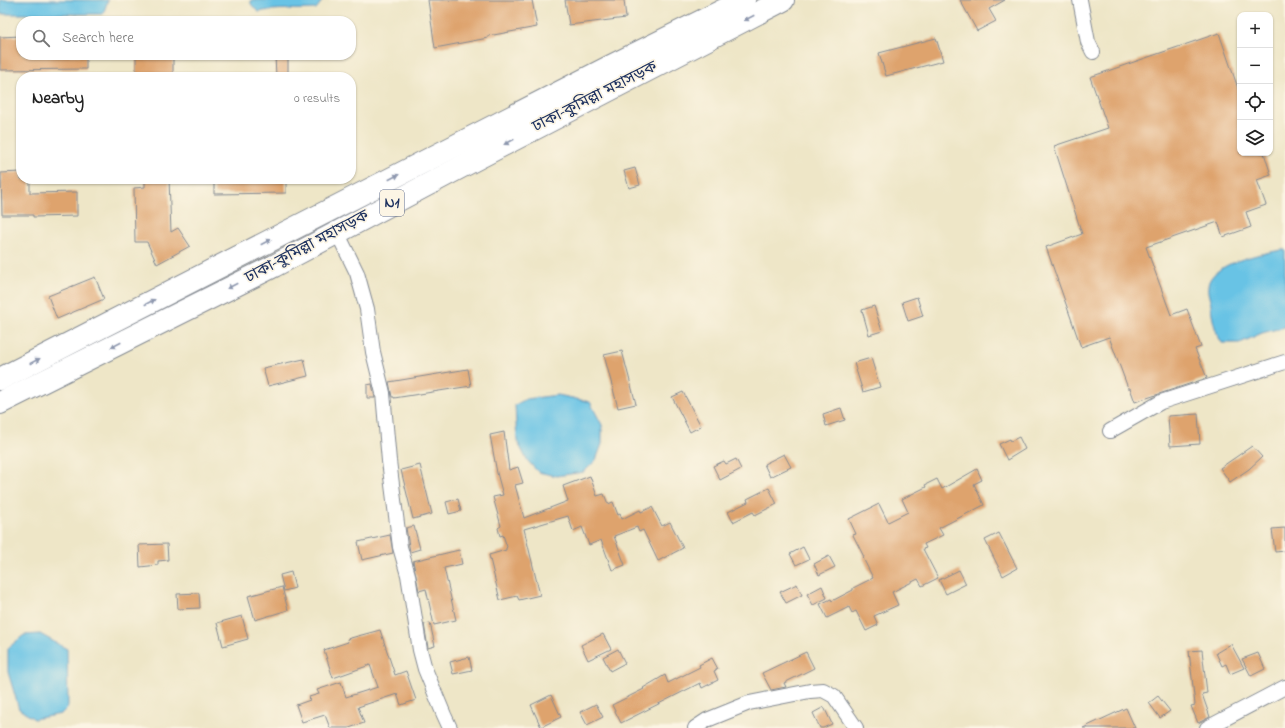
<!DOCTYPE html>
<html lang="en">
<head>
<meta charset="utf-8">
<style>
  body { margin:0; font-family:"Indie Flower","Noto Sans Bengali",sans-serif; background:#f2f2f2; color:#222 }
  .controls { position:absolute; right:12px; top:12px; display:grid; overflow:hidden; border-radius:8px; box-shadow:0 1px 3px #0004 }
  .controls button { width:36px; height:36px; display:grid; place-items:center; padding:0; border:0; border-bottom:1px solid #e0e0e0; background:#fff; color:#222; font:20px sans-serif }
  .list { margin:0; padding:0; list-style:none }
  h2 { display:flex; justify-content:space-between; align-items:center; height:52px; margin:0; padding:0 16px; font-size:17px }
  h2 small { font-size:13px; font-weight:400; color:#767676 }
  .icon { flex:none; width:22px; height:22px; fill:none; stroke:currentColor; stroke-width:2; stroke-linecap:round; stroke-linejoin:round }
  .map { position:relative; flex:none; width:1285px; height:728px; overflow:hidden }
  .search { position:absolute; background:#fff; box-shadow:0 1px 3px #0004; left:16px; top:16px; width:340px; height:44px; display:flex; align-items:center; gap:10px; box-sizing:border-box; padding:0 14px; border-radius:16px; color:#767676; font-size:15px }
  .panel { position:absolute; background:#fff; box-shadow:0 1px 3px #0004; left:16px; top:72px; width:340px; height:112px; border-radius:16px }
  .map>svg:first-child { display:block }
  .water { fill:#67c3e5; stroke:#4179a2 }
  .building { fill:#dea36d }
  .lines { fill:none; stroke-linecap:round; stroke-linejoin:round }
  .minor-casing { stroke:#848a92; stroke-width:16 }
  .trunk-casing { stroke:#848a92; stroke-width:24 }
  .minor { stroke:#fff; stroke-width:14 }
  .trunk { stroke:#fff; stroke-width:22 }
  .oneway { fill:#8d97ae }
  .labels { text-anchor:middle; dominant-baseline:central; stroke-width:3.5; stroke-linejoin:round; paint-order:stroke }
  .shield { fill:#fcf5e5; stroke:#5e6a86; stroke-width:1 }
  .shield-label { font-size:15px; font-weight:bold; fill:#1b2f5e }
  .street-label { font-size:16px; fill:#1b2f5e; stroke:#fcf5e5 }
</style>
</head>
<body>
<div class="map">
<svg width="1285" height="728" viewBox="0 0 1285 728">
  <rect width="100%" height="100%" fill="#fcf5e5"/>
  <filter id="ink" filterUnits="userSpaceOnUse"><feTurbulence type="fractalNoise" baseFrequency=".025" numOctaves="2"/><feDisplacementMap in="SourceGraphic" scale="8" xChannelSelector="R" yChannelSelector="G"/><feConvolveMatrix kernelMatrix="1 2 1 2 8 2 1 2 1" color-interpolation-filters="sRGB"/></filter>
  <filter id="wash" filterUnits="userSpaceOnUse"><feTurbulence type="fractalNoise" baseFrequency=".012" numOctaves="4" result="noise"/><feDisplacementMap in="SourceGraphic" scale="16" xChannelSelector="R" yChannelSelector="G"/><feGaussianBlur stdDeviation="0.9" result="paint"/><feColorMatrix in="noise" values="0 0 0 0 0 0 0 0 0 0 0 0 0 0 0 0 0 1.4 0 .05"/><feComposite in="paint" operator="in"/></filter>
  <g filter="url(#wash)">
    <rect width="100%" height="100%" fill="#eee6c7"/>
    <g class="water">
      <path d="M 0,0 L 108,0 L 103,14 L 0,14 Z"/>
      <path d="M 251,0 L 323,0 L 316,9 C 297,10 277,8 258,12 L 251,4 Z"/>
      <path d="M 1282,250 L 1285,250 L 1285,327 L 1262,333 L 1240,343 L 1222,343 C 1215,332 1212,318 1211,305 C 1210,299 1207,292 1208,286 C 1210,263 1263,253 1282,250 Z"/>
      <path d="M 558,395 L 590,402 L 602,425 L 602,444 L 596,460 L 584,472 L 556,476 L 538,472 L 527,460 L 517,441 L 515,405 L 526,399 Z"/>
      <path d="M 40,634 L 67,649 L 68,707 L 61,714 L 34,719 L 19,709 L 8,672 L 8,648 L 24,635 Z"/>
    </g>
    <g id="blocks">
      <g class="building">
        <path d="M 428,0 L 532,0 L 537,27 L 488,36 L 488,38 L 435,48 Z"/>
        <path d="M 565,0 L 624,0 L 626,18 L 569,25 Z"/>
        <path d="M 960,0 L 1005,0 L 989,9 L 996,21 L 977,31 Z"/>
        <path d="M 1219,33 L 1240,94 L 1240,153 L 1264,153 L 1271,175 L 1257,180 L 1266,205 L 1246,212 L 1251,227 L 1223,237 L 1218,222 L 1146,247 L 1171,315 L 1187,309 L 1201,347 L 1195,349 L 1207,378 L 1135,402 L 1130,388 L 1128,388 L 1109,337 L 1081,347 L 1046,247 L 1082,234 L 1054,146 L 1108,128 L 1090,77 Z"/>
        <path d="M 21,36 L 21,55 L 86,55 L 86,69 L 0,70 L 0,37 Z"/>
        <path d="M 936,38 L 943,61 L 886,76 L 879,53 Z"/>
        <rect x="136" y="55" width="37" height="22"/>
        <path d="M 275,56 L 288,56 L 288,76 L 276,76 Z"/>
        <path d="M 635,168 L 640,185 L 629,188 L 624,171 Z"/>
        <path d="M 21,172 L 21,179 L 30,179 L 30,193 L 77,192 L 77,216 L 33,217 L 33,215 L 2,215 L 1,173 Z"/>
        <path d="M 145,179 L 169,179 L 171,232 L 178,228 L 190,246 L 157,264 L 147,242 L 135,242 L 134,188 L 145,187 Z"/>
        <path d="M 214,179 L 286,179 L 286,193 L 214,194 Z"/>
        <path d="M 95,277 L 104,299 L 57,319 L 48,296 Z"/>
        <path d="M 917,297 L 923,316 L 908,321 L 902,302 Z"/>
        <path d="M 874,306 L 882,331 L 869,335 L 862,310 Z"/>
        <path d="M 622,351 L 636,404 L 618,408 L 604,355 Z"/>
        <path d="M 871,358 L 880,387 L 863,392 L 854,363 Z"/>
        <path d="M 304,359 L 308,376 L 268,386 L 263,368 Z"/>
        <path d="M 468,369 L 471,386 L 394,398 L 394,397 L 392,397 L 389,382 Z"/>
        <path d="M 372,384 L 375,398 L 367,398 L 367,385 Z"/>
        <path d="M 683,392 L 701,426 L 690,432 L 672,397 Z"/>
        <path d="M 841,408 L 845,420 L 826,426 L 823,414 Z"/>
        <path d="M 1198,414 L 1200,444 L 1170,446 L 1168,416 Z"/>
        <path d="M 504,432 L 509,470 L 518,467 L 523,483 L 515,485 L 524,518 L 568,501 L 563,486 L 590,476 L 597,496 L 604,494 L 608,504 L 613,502 L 618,515 L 620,514 L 622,519 L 640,510 L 641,512 L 652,507 L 662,526 L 670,522 L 683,548 L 658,561 L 643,530 L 639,532 L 637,527 L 614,536 L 625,565 L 612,570 L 601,540 L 589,545 L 582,527 L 573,531 L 568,516 L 524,529 L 540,595 L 519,600 L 517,596 L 500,600 L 489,555 L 506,550 L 506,548 L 507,547 L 503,535 L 500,536 L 498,528 L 501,526 L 493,497 L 503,495 L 497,473 L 490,435 Z"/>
        <path d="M 1019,437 L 1025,449 L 1007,460 L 999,444 L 1010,439 L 1011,441 Z"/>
        <path d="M 1252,446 L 1262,457 L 1249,469 L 1230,482 L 1220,468 Z"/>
        <path d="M 784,454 L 791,467 L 770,477 L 764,464 Z"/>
        <path d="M 736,459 L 741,469 L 720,480 L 713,466 L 724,461 L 726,464 Z"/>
        <path d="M 420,465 L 432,514 L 413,519 L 401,470 Z"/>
        <path d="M 977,469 L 982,480 L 974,484 L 984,505 L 939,528 L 943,535 L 924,544 L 926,548 L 923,549 L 938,578 L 922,586 L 918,579 L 892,592 L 898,605 L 874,616 L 878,625 L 866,631 L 856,611 L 852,613 L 849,607 L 827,618 L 820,604 L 831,599 L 832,601 L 853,590 L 853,588 L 873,578 L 863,558 L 864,557 L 853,535 L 856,534 L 849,519 L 879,504 L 888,522 L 908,512 L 902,499 L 926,487 L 925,485 L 937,479 L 942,489 Z"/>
        <path d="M 769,488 L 777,504 L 755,515 L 753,512 L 733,522 L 728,512 L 748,502 L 747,499 Z"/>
        <path d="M 458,499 L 461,511 L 449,514 L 446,502 Z"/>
        <path d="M 414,526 L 420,549 L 410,552 L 406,528 Z"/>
        <path d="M 1285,528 L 1285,551 L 1275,552 L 1272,529 Z"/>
        <path d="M 999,533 L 1017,568 L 1003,576 L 985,540 Z"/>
        <path d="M 390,535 L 393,553 L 362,560 L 358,542 Z"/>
        <path d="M 167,544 L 168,560 L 158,561 L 158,565 L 140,567 L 139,545 Z"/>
        <path d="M 803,547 L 809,559 L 796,565 L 790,554 Z"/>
        <path d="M 459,550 L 462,564 L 444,568 L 456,620 L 434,625 L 426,589 L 419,591 L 413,561 Z"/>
        <path d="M 829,556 L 835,567 L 819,575 L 814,564 Z"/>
        <path d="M 959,570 L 966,584 L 946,594 L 939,580 Z"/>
        <path d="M 291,572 L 295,588 L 284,591 L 280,575 Z"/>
        <path d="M 797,584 L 802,595 L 786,603 L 780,592 Z"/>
        <path d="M 822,586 L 827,598 L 813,605 L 807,594 Z"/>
        <path d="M 282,587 L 288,610 L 255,620 L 248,596 Z"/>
        <path d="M 199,593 L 200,608 L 178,609 L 177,594 Z"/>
        <path d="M 242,616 L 248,639 L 223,646 L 217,623 Z"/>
        <path d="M 430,623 L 435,646 L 428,648 L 424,624 Z"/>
        <path d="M 380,630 L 395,675 L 406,671 L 416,700 L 401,705 L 397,694 L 358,707 L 364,723 L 349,728 L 330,728 L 325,715 L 302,722 L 296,705 L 310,700 L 309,697 L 319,694 L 317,690 L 341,682 L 346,697 L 378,687 L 370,665 L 333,678 L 324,650 L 348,642 L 347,639 Z"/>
        <path d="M 603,634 L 611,649 L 588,660 L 581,645 Z"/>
        <path d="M 1231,644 L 1244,668 L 1230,674 L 1226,664 L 1222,666 L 1216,653 Z"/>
        <path d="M 618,649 L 625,663 L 610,671 L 603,657 Z"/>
        <path d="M 1202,650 L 1207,693 L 1202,694 L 1210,717 L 1198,723 L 1191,706 L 1195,705 L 1189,651 Z"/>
        <path d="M 806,652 L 814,668 L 784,683 L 786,687 L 771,690 L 762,673 Z"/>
        <path d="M 1258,653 L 1265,669 L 1251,676 L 1242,659 Z"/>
        <path d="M 469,657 L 472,670 L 453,674 L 450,662 Z"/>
        <path d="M 712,658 L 718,669 L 714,671 L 718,680 L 702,688 L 700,683 L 621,723 L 612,705 L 644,689 L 643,688 L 665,675 L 668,683 L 700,667 L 699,665 Z"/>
        <path d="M 551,695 L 561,717 L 541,727 L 531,705 Z"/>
        <path d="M 1158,696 L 1170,711 L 1160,718 L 1149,703 Z"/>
        <path d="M 596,704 L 603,717 L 587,725 L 580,712 Z"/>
        <path d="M 824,707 L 832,724 L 823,728 L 820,728 L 813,713 Z"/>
        <path d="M 1126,708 L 1135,728 L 1083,728 Z"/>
      </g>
    </g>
  </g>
  <g filter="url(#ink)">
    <use href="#blocks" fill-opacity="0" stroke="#848a92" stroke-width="1"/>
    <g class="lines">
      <g class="minor-casing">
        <g id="minor">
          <path d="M 1080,0 L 1088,42 L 1093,52"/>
          <path d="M 337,232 L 357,273 L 367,309 L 373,352 L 383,393 L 389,461 L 400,547 L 408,575 L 420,650 L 425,669 L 444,715 L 450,728"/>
          <path d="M 1110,431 L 1161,402 L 1285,362"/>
          <path d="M 695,728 L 707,720 L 749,703 L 810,691 L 823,690 L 834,696 L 856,728"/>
          <path d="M 1207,728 L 1285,687"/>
        </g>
      </g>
      <g class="trunk-casing">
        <g id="trunk">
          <path d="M 0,379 L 611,66 L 744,0"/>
          <path d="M 0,403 L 274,266 L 476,159 L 783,0"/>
        </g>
      </g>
      <use href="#minor" class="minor"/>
      <use href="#trunk" class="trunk"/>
    </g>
    <defs><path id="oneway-solid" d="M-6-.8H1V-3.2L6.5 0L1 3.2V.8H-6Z"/></defs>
    <g class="oneway">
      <use href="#oneway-solid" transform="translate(749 18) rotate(153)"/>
      <use href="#oneway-solid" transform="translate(509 142) rotate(153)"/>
      <use href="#oneway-solid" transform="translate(394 177) rotate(-27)"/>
      <use href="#oneway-solid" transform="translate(266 242) rotate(-27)"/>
      <use href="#oneway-solid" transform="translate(232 286) rotate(153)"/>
      <use href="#oneway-solid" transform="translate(150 302) rotate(-27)"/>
      <use href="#oneway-solid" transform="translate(116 345) rotate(153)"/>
      <use href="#oneway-solid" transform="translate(35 361) rotate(-27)"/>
    </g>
  </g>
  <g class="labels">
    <rect class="shield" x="380" y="190" width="24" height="26" rx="3"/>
    <g class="shield-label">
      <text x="392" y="203">N1</text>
    </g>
    <g class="street-label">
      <text transform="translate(595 97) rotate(-27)">ঢাকা–কুমিল্লা মহাসড়ক</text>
      <text transform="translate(307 247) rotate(-28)">ঢাকা–কুমিল্লা মহাসড়ক</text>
    </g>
  </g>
</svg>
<div class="controls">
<button>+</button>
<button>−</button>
<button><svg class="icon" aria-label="locate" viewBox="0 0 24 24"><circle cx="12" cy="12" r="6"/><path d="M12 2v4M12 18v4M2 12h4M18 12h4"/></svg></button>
<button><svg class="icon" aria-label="layers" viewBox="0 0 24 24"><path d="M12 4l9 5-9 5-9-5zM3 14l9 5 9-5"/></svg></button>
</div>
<div class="search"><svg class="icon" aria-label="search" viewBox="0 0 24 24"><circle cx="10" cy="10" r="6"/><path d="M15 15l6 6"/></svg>Search here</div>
<section class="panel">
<h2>Nearby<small>0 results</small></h2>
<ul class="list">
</ul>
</section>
</div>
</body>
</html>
